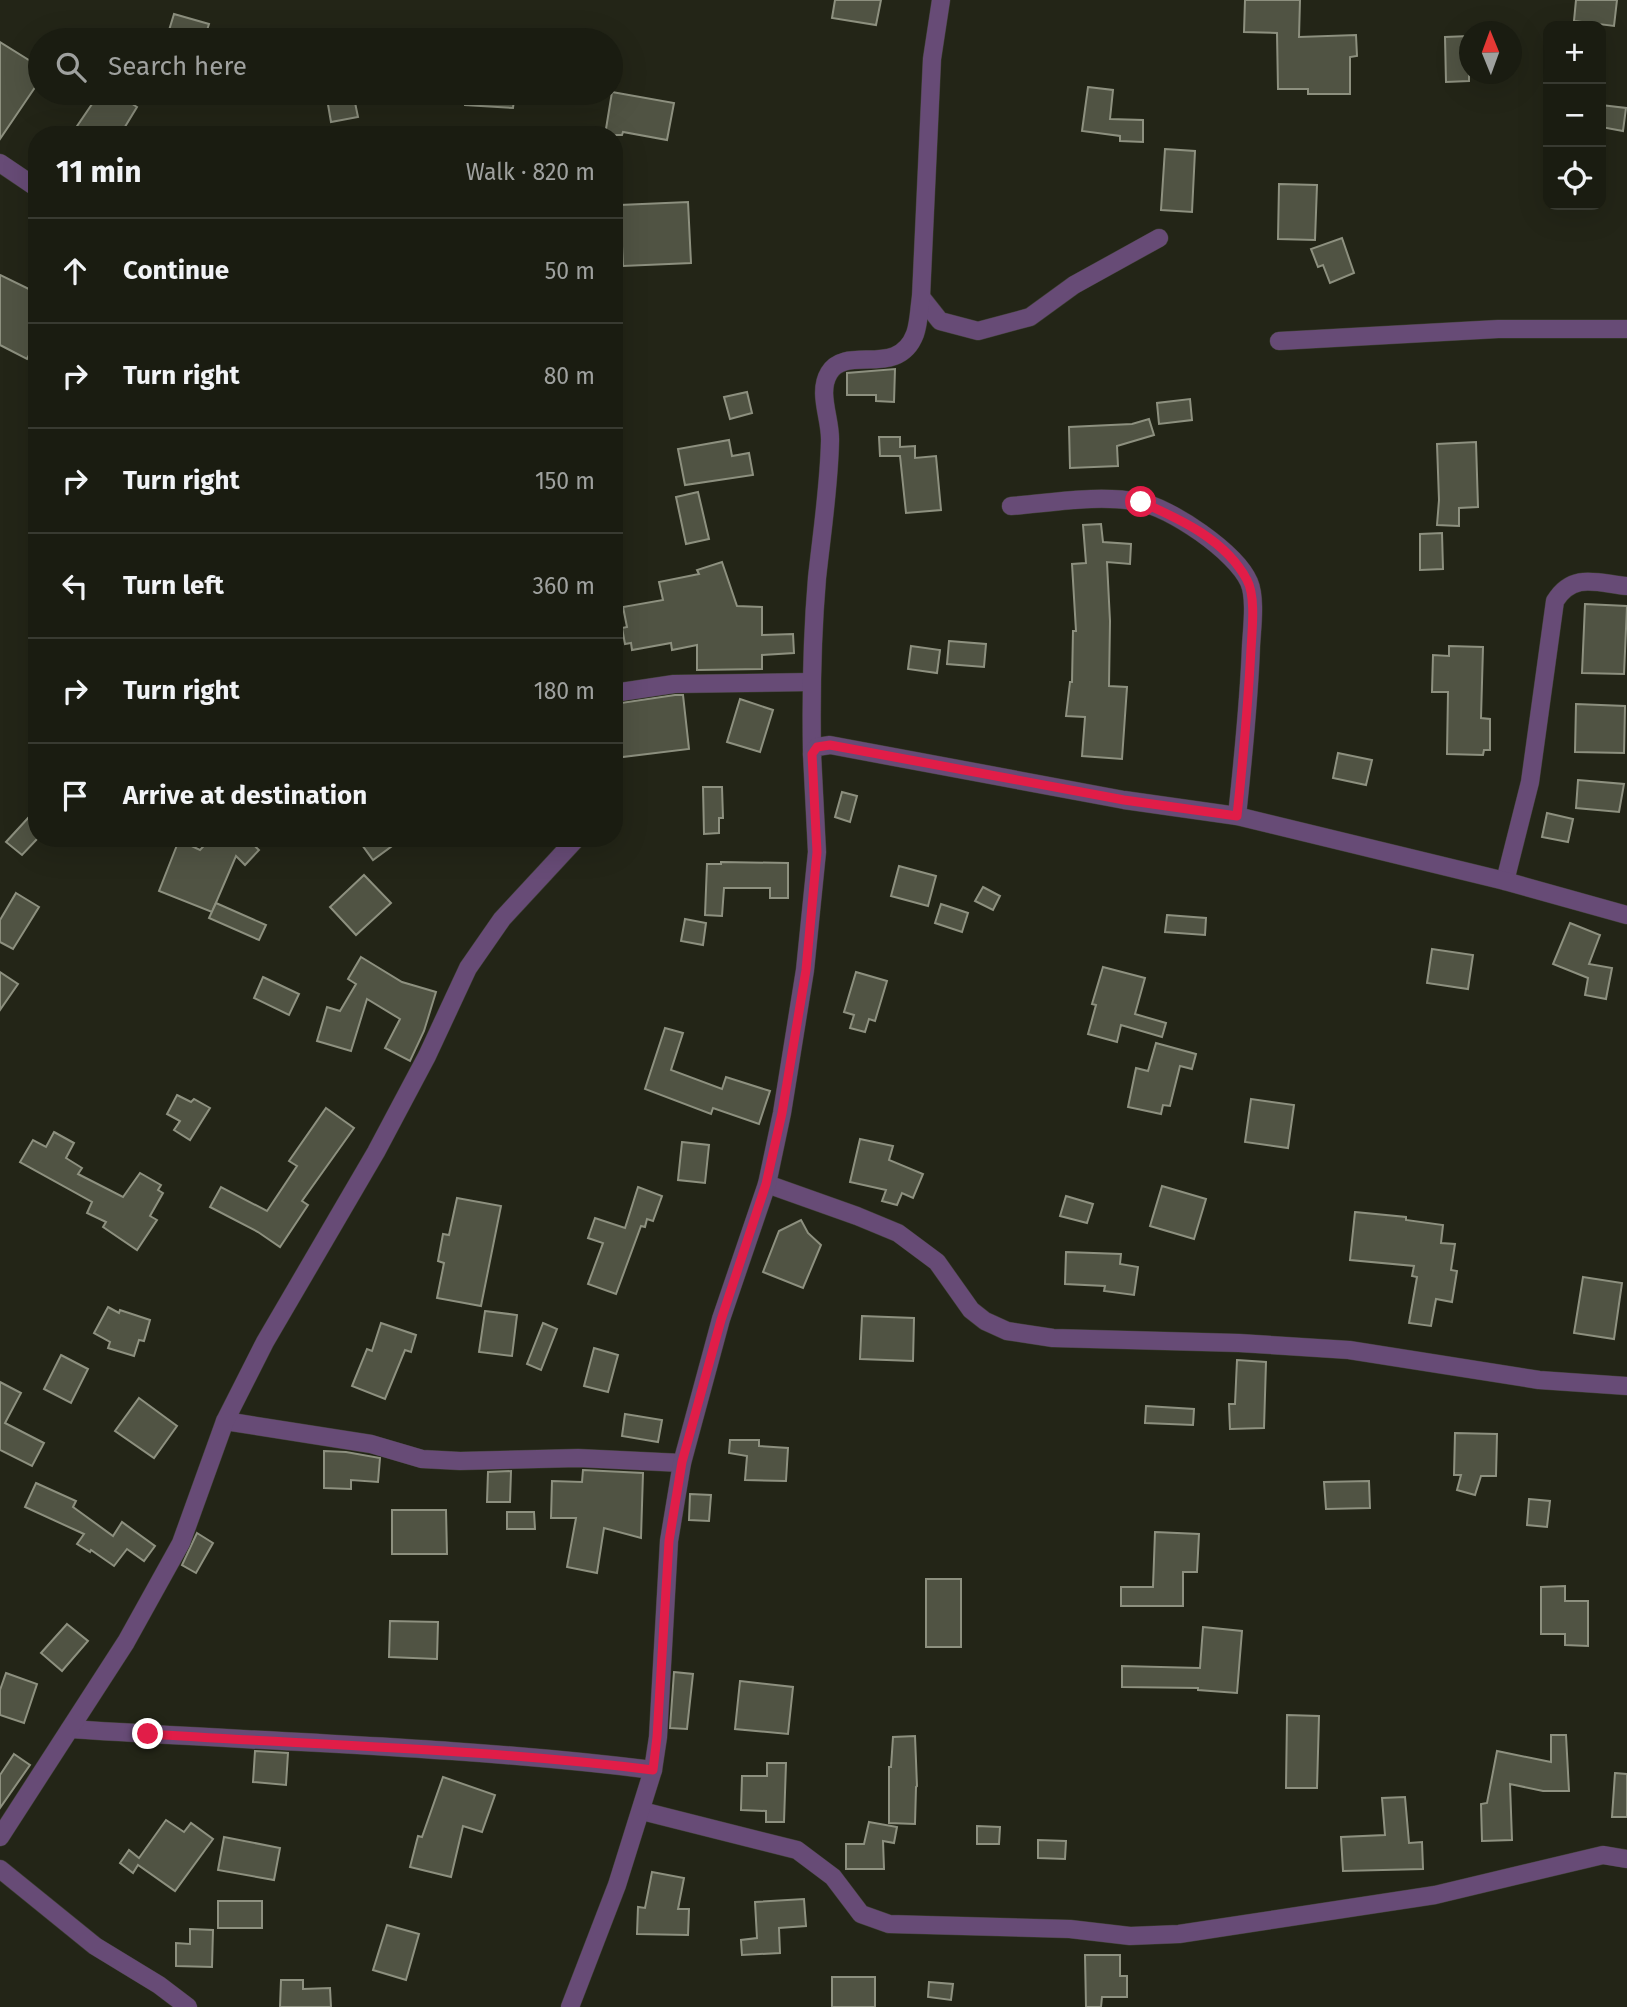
<!DOCTYPE html>
<html lang="en">
<head>
<meta charset="utf-8">
<style>
  body { margin:0; font-family:"Fira Sans",sans-serif; background:#27291f; color:#f1f3f6 }
  .controls { position:absolute; right:21px; top:21px; display:grid; overflow:hidden; border-radius:14px; box-shadow:0 7px 28px #0002 }
  .controls button { width:63px; height:63px; display:grid; place-items:center; padding:0; border:0; border-bottom:2px solid #383a31; background:#1a1c11; color:#f1f3f6; font:35px sans-serif }
  .compass { position:absolute; left:1459px; top:21px; width:63px; height:63px; border-radius:50%; background:#1a1c11; box-shadow:0 7px 28px #0002; rotate:359deg }
  .stop { position:absolute; width:21px; height:21px; margin:-16px; border:5px solid #e11d48; border-radius:50%; background:#fff }
  .stop.end { background:#e11d48; border-color:#fff; box-shadow:0 2px 7px #0008 }
  .list { margin:0; padding:0; list-style:none }
  h2 { display:flex; justify-content:space-between; align-items:center; height:91px; margin:0; padding:0 28px; font-size:30px }
  h2 small { font-size:23px; font-weight:400; color:#9fa19f }
  .list li { display:grid; grid-template-columns:46px 1fr auto; gap:21px; align-items:center; box-sizing:border-box; height:105px; padding:0 28px; border-top:2px solid #383a31 }
  .list b { display:block; font-size:26px; white-space:nowrap }
  .list em { font-size:23px; font-style:normal; color:#9fa19f }
  .icon { flex:none; width:38px; height:38px; fill:none; stroke:currentColor; stroke-width:2; stroke-linecap:round; stroke-linejoin:round }
  .map { position:relative; flex:none; width:1627px; height:2007px; overflow:hidden }
  .search { position:absolute; background:#1a1c11; box-shadow:0 7px 28px #0002; left:28px; top:28px; width:595px; height:77px; display:flex; align-items:center; gap:18px; box-sizing:border-box; padding:0 24px; border-radius:38px; color:#9fa19f; font-size:26px }
  .panel { position:absolute; background:#1a1c11; box-shadow:0 7px 28px #0002; left:28px; top:126px; width:595px; height:721px; border-radius:28px }
  .map>svg:first-child { display:block }
  .building { fill:#505343; stroke:#8d907f; stroke-width:2 }
  .lines { fill:none; stroke-linecap:round; stroke-linejoin:round }
  .minor-casing { stroke:#3f4134; stroke-width:19 }
  .minor { stroke:#674b76; stroke-width:18 }
  .route { stroke:#e11d48; stroke-width:9 }
</style>
</head>
<body>
<div class="map">
<svg width="1627" height="2007" viewBox="0 0 1627 2007">
  <rect width="100%" height="100%" fill="#232517"/>
  <g class="building">
    <path d="M 835,0 L 881,0 L 876,25 L 832,18 Z"/>
    <path d="M 1245,0 L 1300,0 L 1299,37 L 1356,35 L 1357,56 L 1350,57 L 1350,94 L 1308,94 L 1308,89 L 1278,89 L 1277,33 L 1244,32 Z"/>
    <path d="M 1576,0 L 1617,0 L 1614,26 L 1574,21 Z"/>
    <path d="M 174,14 L 209,24 L 204,40 L 166,40 Z"/>
    <path d="M 1469,36 L 1469,81 L 1446,82 L 1445,37 Z"/>
    <path d="M 0,42 L 40,67 L 40,80 L 0,139 Z"/>
    <path d="M 1088,87 L 1113,90 L 1110,119 L 1143,120 L 1143,142 L 1120,141 L 1120,136 L 1082,131 Z"/>
    <path d="M 612,92 L 674,103 L 667,140 L 623,132 L 622,135 L 605,135 Z"/>
    <path d="M 74,93 L 115,93 L 137,107 L 120,135 L 71,135 L 92,104 Z"/>
    <path d="M 326,93 L 353,93 L 358,117 L 331,122 Z"/>
    <path d="M 465,93 L 515,93 L 513,108 L 465,105 Z"/>
    <path d="M 1601,105 L 1626,108 L 1623,131 L 1601,127 Z"/>
    <path d="M 1165,149 L 1195,151 L 1192,212 L 1161,210 Z"/>
    <path d="M 1279,184 L 1317,185 L 1315,240 L 1278,239 Z"/>
    <path d="M 688,202 L 691,263 L 623,266 L 620,205 Z"/>
    <path d="M 1342,238 L 1354,273 L 1330,283 L 1323,265 L 1318,267 L 1311,249 Z"/>
    <path d="M 0,275 L 37,293 L 37,339 L 27,359 L 0,345 Z"/>
    <path d="M 895,369 L 894,402 L 876,401 L 876,395 L 847,395 L 847,373 Z"/>
    <path d="M 747,392 L 752,413 L 730,419 L 724,397 Z"/>
    <path d="M 1190,399 L 1192,420 L 1159,424 L 1157,403 Z"/>
    <path d="M 1149,419 L 1154,435 L 1117,446 L 1118,466 L 1070,468 L 1069,427 L 1132,424 Z"/>
    <path d="M 879,437 L 900,437 L 900,447 L 915,446 L 915,458 L 936,456 L 941,510 L 906,513 L 900,456 L 880,456 Z"/>
    <path d="M 729,440 L 732,456 L 749,453 L 753,475 L 685,485 L 678,449 Z"/>
    <path d="M 1476,442 L 1478,507 L 1459,508 L 1459,526 L 1437,525 L 1439,500 L 1437,444 Z"/>
    <path d="M 698,492 L 709,539 L 686,544 L 676,497 Z"/>
    <path d="M 1101,524 L 1103,542 L 1131,544 L 1130,564 L 1107,562 L 1110,621 L 1109,686 L 1127,687 L 1122,759 L 1082,756 L 1085,717 L 1066,716 L 1070,682 L 1072,682 L 1073,631 L 1076,631 L 1072,564 L 1086,563 L 1083,525 Z"/>
    <path d="M 1442,533 L 1443,569 L 1420,570 L 1420,534 Z"/>
    <path d="M 722,562 L 737,606 L 762,607 L 762,635 L 793,634 L 794,653 L 762,655 L 762,669 L 697,670 L 697,645 L 672,650 L 671,643 L 632,650 L 631,643 L 625,644 L 622,628 L 627,627 L 623,607 L 663,600 L 659,582 L 699,574 L 697,570 Z"/>
    <path d="M 1585,604 L 1627,606 L 1624,674 L 1582,673 Z"/>
    <path d="M 949,641 L 986,644 L 984,667 L 947,664 Z"/>
    <path d="M 911,646 L 940,650 L 937,673 L 908,669 Z"/>
    <path d="M 1449,646 L 1483,647 L 1481,718 L 1490,719 L 1490,750 L 1484,750 L 1483,755 L 1447,754 L 1448,692 L 1432,692 L 1433,655 L 1449,656 Z"/>
    <path d="M 675,695 L 683,695 L 689,749 L 614,758 L 614,704 Z"/>
    <path d="M 740,699 L 773,710 L 760,752 L 727,742 Z"/>
    <path d="M 1576,704 L 1625,706 L 1624,753 L 1575,752 Z"/>
    <path d="M 1338,753 L 1372,760 L 1366,785 L 1333,778 Z"/>
    <path d="M 1578,780 L 1624,784 L 1619,812 L 1576,808 Z"/>
    <path d="M 703,787 L 722,787 L 723,818 L 719,818 L 719,833 L 704,834 Z"/>
    <path d="M 842,792 L 857,796 L 850,822 L 835,817 Z"/>
    <path d="M 1547,813 L 1573,819 L 1568,842 L 1542,837 Z"/>
    <path d="M 29,817 L 37,824 L 37,839 L 22,855 L 6,842 Z"/>
    <path d="M 211,838 L 246,838 L 259,850 L 245,865 L 236,856 L 212,912 L 159,891 L 179,840 L 200,850 Z"/>
    <path d="M 357,838 L 403,838 L 373,860 Z"/>
    <path d="M 721,862 L 788,863 L 788,898 L 770,898 L 770,888 L 724,888 L 722,916 L 705,915 L 707,864 L 721,864 Z"/>
    <path d="M 899,866 L 936,876 L 928,906 L 891,896 Z"/>
    <path d="M 364,875 L 391,903 L 356,935 L 330,907 Z"/>
    <path d="M 983,887 L 1000,896 L 993,910 L 975,901 Z"/>
    <path d="M 16,893 L 39,907 L 13,949 L 0,942 L 0,920 Z"/>
    <path d="M 216,903 L 266,925 L 259,940 L 209,918 Z"/>
    <path d="M 941,904 L 968,913 L 962,932 L 935,923 Z"/>
    <path d="M 1167,915 L 1206,918 L 1205,935 L 1165,932 Z"/>
    <path d="M 685,919 L 706,923 L 703,945 L 681,941 Z"/>
    <path d="M 1570,923 L 1600,935 L 1589,964 L 1612,968 L 1606,999 L 1585,995 L 1588,978 L 1553,964 Z"/>
    <path d="M 1432,949 L 1473,955 L 1468,989 L 1427,983 Z"/>
    <path d="M 361,957 L 402,982 L 436,992 L 424,1031 L 410,1061 L 385,1048 L 400,1019 L 367,999 L 351,1051 L 317,1041 L 327,1007 L 340,1011 L 356,984 L 348,979 Z"/>
    <path d="M 1103,967 L 1145,978 L 1135,1014 L 1166,1023 L 1162,1037 L 1121,1025 L 1117,1042 L 1088,1034 L 1096,1005 L 1092,1004 Z"/>
    <path d="M 0,972 L 18,984 L 0,1010 Z"/>
    <path d="M 856,972 L 887,981 L 875,1021 L 869,1019 L 865,1032 L 850,1028 L 854,1015 L 844,1012 Z"/>
    <path d="M 263,977 L 299,994 L 289,1015 L 254,998 Z"/>
    <path d="M 665,1028 L 683,1033 L 671,1070 L 722,1089 L 726,1077 L 770,1091 L 759,1124 L 713,1108 L 711,1114 L 645,1089 Z"/>
    <path d="M 1156,1043 L 1196,1054 L 1192,1069 L 1180,1066 L 1170,1106 L 1163,1105 L 1161,1114 L 1128,1107 L 1136,1068 L 1148,1071 Z"/>
    <path d="M 177,1095 L 191,1102 L 194,1099 L 210,1108 L 190,1140 L 174,1130 L 180,1121 L 167,1114 Z"/>
    <path d="M 1251,1099 L 1294,1105 L 1288,1148 L 1245,1142 Z"/>
    <path d="M 326,1108 L 354,1128 L 302,1201 L 308,1205 L 280,1247 L 258,1232 L 210,1207 L 221,1187 L 267,1211 L 297,1166 L 289,1161 Z"/>
    <path d="M 54,1132 L 74,1143 L 66,1158 L 82,1168 L 78,1174 L 123,1197 L 140,1173 L 161,1185 L 158,1190 L 163,1193 L 150,1216 L 157,1220 L 137,1250 L 103,1227 L 106,1222 L 87,1213 L 92,1202 L 20,1162 L 33,1140 L 46,1147 Z"/>
    <path d="M 860,1139 L 893,1146 L 889,1160 L 923,1174 L 913,1198 L 902,1193 L 897,1205 L 882,1201 L 886,1190 L 850,1182 Z"/>
    <path d="M 682,1142 L 709,1145 L 705,1183 L 678,1180 Z"/>
    <path d="M 1162,1186 L 1206,1199 L 1194,1239 L 1150,1226 Z"/>
    <path d="M 638,1187 L 662,1196 L 653,1221 L 647,1219 L 645,1227 L 641,1226 L 616,1294 L 588,1284 L 603,1243 L 588,1238 L 595,1218 L 625,1228 Z"/>
    <path d="M 1066,1196 L 1093,1204 L 1087,1223 L 1060,1216 Z"/>
    <path d="M 457,1198 L 501,1206 L 481,1306 L 437,1298 L 444,1263 L 438,1261 L 443,1234 L 449,1235 Z"/>
    <path d="M 1355,1212 L 1406,1217 L 1406,1220 L 1443,1225 L 1441,1243 L 1455,1244 L 1451,1270 L 1457,1271 L 1452,1302 L 1436,1299 L 1431,1326 L 1409,1323 L 1417,1277 L 1412,1276 L 1414,1266 L 1350,1260 Z"/>
    <path d="M 801,1220 L 808,1233 L 821,1245 L 803,1288 L 763,1272 L 779,1231 Z"/>
    <path d="M 1066,1252 L 1121,1254 L 1120,1264 L 1138,1267 L 1134,1295 L 1104,1291 L 1105,1286 L 1065,1284 Z"/>
    <path d="M 1583,1277 L 1622,1283 L 1614,1339 L 1574,1333 Z"/>
    <path d="M 108,1307 L 119,1313 L 120,1310 L 150,1320 L 144,1341 L 139,1340 L 134,1356 L 108,1348 L 110,1342 L 94,1333 Z"/>
    <path d="M 485,1311 L 517,1315 L 512,1356 L 479,1352 Z"/>
    <path d="M 862,1316 L 914,1318 L 913,1361 L 860,1359 Z"/>
    <path d="M 381,1323 L 416,1335 L 411,1352 L 405,1350 L 385,1399 L 352,1386 L 367,1349 L 372,1351 Z"/>
    <path d="M 543,1323 L 557,1329 L 541,1370 L 527,1364 Z"/>
    <path d="M 594,1348 L 618,1355 L 608,1392 L 584,1386 Z"/>
    <path d="M 61,1355 L 88,1369 L 71,1403 L 44,1389 Z"/>
    <path d="M 1237,1360 L 1266,1362 L 1264,1428 L 1230,1429 L 1229,1404 L 1235,1404 Z"/>
    <path d="M 0,1382 L 21,1393 L 5,1423 L 44,1443 L 32,1466 L 0,1450 Z"/>
    <path d="M 139,1398 L 177,1426 L 154,1458 L 115,1431 Z"/>
    <path d="M 1146,1406 L 1194,1409 L 1193,1425 L 1145,1423 Z"/>
    <path d="M 625,1414 L 662,1420 L 658,1442 L 622,1436 Z"/>
    <path d="M 1455,1433 L 1497,1434 L 1496,1476 L 1481,1476 L 1475,1495 L 1457,1490 L 1461,1475 L 1454,1475 Z"/>
    <path d="M 730,1440 L 759,1440 L 759,1446 L 788,1448 L 786,1481 L 745,1480 L 747,1456 L 729,1453 Z"/>
    <path d="M 324,1451 L 346,1452 L 380,1458 L 378,1482 L 351,1480 L 351,1489 L 324,1488 Z"/>
    <path d="M 583,1470 L 643,1473 L 641,1538 L 604,1528 L 597,1573 L 567,1567 L 576,1518 L 551,1518 L 552,1481 L 582,1482 Z"/>
    <path d="M 511,1471 L 510,1502 L 487,1502 L 488,1472 Z"/>
    <path d="M 1369,1481 L 1370,1508 L 1326,1509 L 1324,1482 Z"/>
    <path d="M 36,1483 L 76,1501 L 73,1507 L 113,1536 L 122,1522 L 155,1546 L 144,1561 L 127,1549 L 114,1566 L 91,1550 L 90,1552 L 77,1544 L 84,1534 L 25,1507 Z"/>
    <path d="M 690,1494 L 711,1495 L 709,1521 L 689,1520 Z"/>
    <path d="M 1529,1499 L 1550,1501 L 1547,1527 L 1527,1525 Z"/>
    <path d="M 392,1510 L 446,1510 L 447,1554 L 392,1554 Z"/>
    <path d="M 507,1512 L 534,1512 L 535,1529 L 507,1529 Z"/>
    <path d="M 1155,1532 L 1199,1534 L 1197,1572 L 1183,1572 L 1183,1606 L 1121,1606 L 1121,1587 L 1153,1587 Z"/>
    <path d="M 197,1533 L 213,1543 L 196,1573 L 182,1565 Z"/>
    <rect x="926" y="1579" width="35" height="68"/>
    <path d="M 1565,1586 L 1565,1601 L 1588,1601 L 1588,1646 L 1565,1645 L 1565,1634 L 1541,1634 L 1541,1587 Z"/>
    <path d="M 390,1621 L 438,1622 L 437,1659 L 389,1657 Z"/>
    <path d="M 67,1624 L 88,1641 L 62,1671 L 41,1653 Z"/>
    <path d="M 1203,1627 L 1242,1631 L 1237,1693 L 1198,1690 L 1198,1688 L 1122,1687 L 1122,1666 L 1200,1668 Z"/>
    <path d="M 674,1672 L 693,1674 L 687,1729 L 670,1728 Z"/>
    <path d="M 6,1673 L 37,1684 L 24,1723 L 0,1715 L 0,1690 Z"/>
    <path d="M 740,1681 L 793,1687 L 788,1734 L 735,1729 Z"/>
    <path d="M 1287,1715 L 1319,1716 L 1317,1788 L 1286,1788 Z"/>
    <path d="M 1551,1735 L 1566,1735 L 1569,1791 L 1543,1791 L 1510,1784 L 1512,1840 L 1482,1841 L 1481,1804 L 1487,1803 L 1497,1751 L 1551,1762 Z"/>
    <path d="M 915,1736 L 917,1786 L 916,1787 L 915,1824 L 889,1823 L 889,1767 L 891,1767 L 893,1737 Z"/>
    <path d="M 255,1751 L 288,1753 L 286,1785 L 253,1782 Z"/>
    <path d="M 14,1754 L 30,1765 L 0,1808 L 0,1775 Z"/>
    <path d="M 767,1763 L 786,1763 L 784,1822 L 766,1822 L 766,1811 L 741,1810 L 742,1776 L 767,1776 Z"/>
    <path d="M 1615,1773 L 1627,1774 L 1627,1817 L 1612,1817 Z"/>
    <path d="M 443,1777 L 495,1795 L 482,1832 L 463,1826 L 451,1877 L 410,1867 L 418,1836 L 422,1837 Z"/>
    <path d="M 1405,1797 L 1409,1843 L 1422,1842 L 1423,1869 L 1343,1871 L 1341,1837 L 1385,1835 L 1382,1798 Z"/>
    <path d="M 166,1820 L 184,1832 L 191,1823 L 213,1839 L 175,1891 L 138,1865 L 133,1873 L 120,1863 L 129,1850 L 139,1858 Z"/>
    <path d="M 869,1822 L 897,1827 L 894,1843 L 883,1841 L 884,1869 L 846,1869 L 846,1844 L 864,1844 Z"/>
    <path d="M 977,1826 L 1000,1827 L 999,1844 L 977,1844 Z"/>
    <path d="M 224,1837 L 280,1848 L 274,1880 L 218,1870 Z"/>
    <path d="M 1038,1840 L 1066,1841 L 1065,1859 L 1038,1858 Z"/>
    <path d="M 652,1872 L 684,1878 L 678,1909 L 689,1909 L 688,1935 L 637,1934 L 638,1907 L 645,1908 Z"/>
    <path d="M 804,1899 L 806,1926 L 779,1928 L 780,1953 L 742,1955 L 741,1940 L 757,1938 L 755,1902 Z"/>
    <rect x="218" y="1901" width="44" height="27"/>
    <path d="M 387,1925 L 419,1934 L 406,1980 L 373,1970 Z"/>
    <path d="M 190,1929 L 213,1930 L 212,1967 L 176,1966 L 176,1943 L 190,1944 Z"/>
    <path d="M 1085,1955 L 1120,1955 L 1120,1976 L 1127,1976 L 1127,1997 L 1102,1997 L 1101,2007 L 1086,2007 Z"/>
    <rect x="832" y="1977" width="43" height="30"/>
    <path d="M 281,1980 L 303,1980 L 303,1989 L 330,1988 L 331,2007 L 280,2007 Z"/>
    <path d="M 929,1982 L 953,1984 L 951,2000 L 928,1997 Z"/>
  </g>
  <g class="lines">
    <g class="minor-casing">
      <g id="minor">
        <path d="M 0,163 L 37,188"/>
        <path d="M 921,297 L 940,321 L 978,331 L 1030,317 L 1074,285 L 1159,238"/>
        <path d="M 1279,341 L 1498,329 L 1627,329"/>
        <path d="M 1011,506 C 1052,503 1098,494 1139,502 C 1170,507 1236,552 1249,582 C 1256,598 1252,628 1251,646 C 1249,703 1243,759 1237,816"/>
        <path d="M 614,693 L 674,684 L 811,682"/>
        <path d="M 812,754 C 811,695 812,637 817,578 C 822,532 829,487 830,441 C 831,419 817,393 829,373 C 846,344 898,379 915,334 C 919,323 919,309 921,297 L 932,59 L 941,0"/>
        <path d="M 1505,881 L 1530,782 L 1555,601 C 1573,572 1597,583 1627,586"/>
        <path d="M 767,1184 L 857,1216 L 898,1233 L 937,1262 L 971,1310 L 985,1321 L 1007,1331 L 1053,1338 L 1239,1343 L 1349,1350 L 1539,1380 L 1627,1386"/>
        <path d="M 225,1421 L 371,1444 L 422,1459 L 460,1461 L 578,1458 L 682,1463"/>
        <path d="M 70,1729 C 264,1742 460,1746 653,1770"/>
        <path d="M 642,1811 L 797,1850 L 833,1877 L 861,1914 L 889,1924 L 1070,1929 L 1130,1936 L 1179,1934 L 1435,1895 L 1603,1855 L 1627,1859"/>
        <path d="M 0,1837 L 126,1642 L 181,1543 L 225,1421 L 265,1342 L 376,1152 L 427,1056 L 468,968 L 502,919 L 577,838"/>
        <path d="M 0,1869 L 95,1946 L 159,1985 L 188,2007"/>
        <path d="M 570,2007 L 617,1885 L 653,1770 L 658,1737 L 669,1541 L 682,1463 L 721,1319 L 767,1184 L 782,1113 L 805,970 L 817,852 L 812,754 L 817,747 L 830,745 L 1124,800 L 1237,816 L 1505,881 L 1627,915"/>
      </g>
    </g>
    <use href="#minor" class="minor"/>
  </g>
  <g class="lines">
    <path class="route" d="M 148,1734 C 316,1745 485,1749 653,1770 L 657,1737 L 669,1541 L 682,1462 L 721,1320 L 766,1184 L 782,1113 L 806,970 L 817,852 L 812,754 L 817,747 L 830,745 L 1124,800 L 1237,816 C 1243,760 1248,705 1251,649 C 1252,631 1256,596 1247,580 C 1226,540 1180,519 1141,502"/>
  </g>
</svg>
<div class="controls">
<button>+</button>
<button>−</button>
<button><svg class="icon" aria-label="locate" viewBox="0 0 24 24"><circle cx="12" cy="12" r="6"/><path d="M12 2v4M12 18v4M2 12h4M18 12h4"/></svg></button>
</div>
<svg class="compass" viewBox="-18 -18 36 36"><path d="M0-13l5 13h-10z" fill="#e53935"/><path d="M0 13l5-13h-10z" fill="#9fa19f"/></svg>
<div class="stop" style="left:1141px;top:502px"></div>
<div class="stop end" style="left:148px;top:1734px"></div>
<div class="search"><svg class="icon" aria-label="search" viewBox="0 0 24 24"><circle cx="10" cy="10" r="6"/><path d="M15 15l6 6"/></svg>Search here</div>
<section class="panel">
<h2>11 min<small>Walk · 820 m</small></h2>
<ul class="list">
<li><svg class="icon" aria-label="ahead" viewBox="0 0 24 24"><path d="M12 20V5M6 11l6-6 6 6"/></svg><div><b>Continue</b></div><em>50 m</em></li>
<li><svg class="icon" aria-label="right" viewBox="0 0 24 24"><path d="M7 20v-9h11M14 6l5 5-5 5"/></svg><div><b>Turn right</b></div><em>80 m</em></li>
<li><svg class="icon" aria-label="right" viewBox="0 0 24 24"><path d="M7 20v-9h11M14 6l5 5-5 5"/></svg><div><b>Turn right</b></div><em>150 m</em></li>
<li><svg class="icon" aria-label="left" viewBox="0 0 24 24"><path d="M17 20v-9H6M10 6l-5 5 5 5"/></svg><div><b>Turn left</b></div><em>360 m</em></li>
<li><svg class="icon" aria-label="right" viewBox="0 0 24 24"><path d="M7 20v-9h11M14 6l5 5-5 5"/></svg><div><b>Turn right</b></div><em>180 m</em></li>
<li><svg class="icon" aria-label="arrive" viewBox="0 0 24 24"><path d="M6 21V4h12l-3 4 3 4H6"/></svg><div><b>Arrive at destination</b></div></li>
</ul>
</section>
</div>
</body>
</html>
